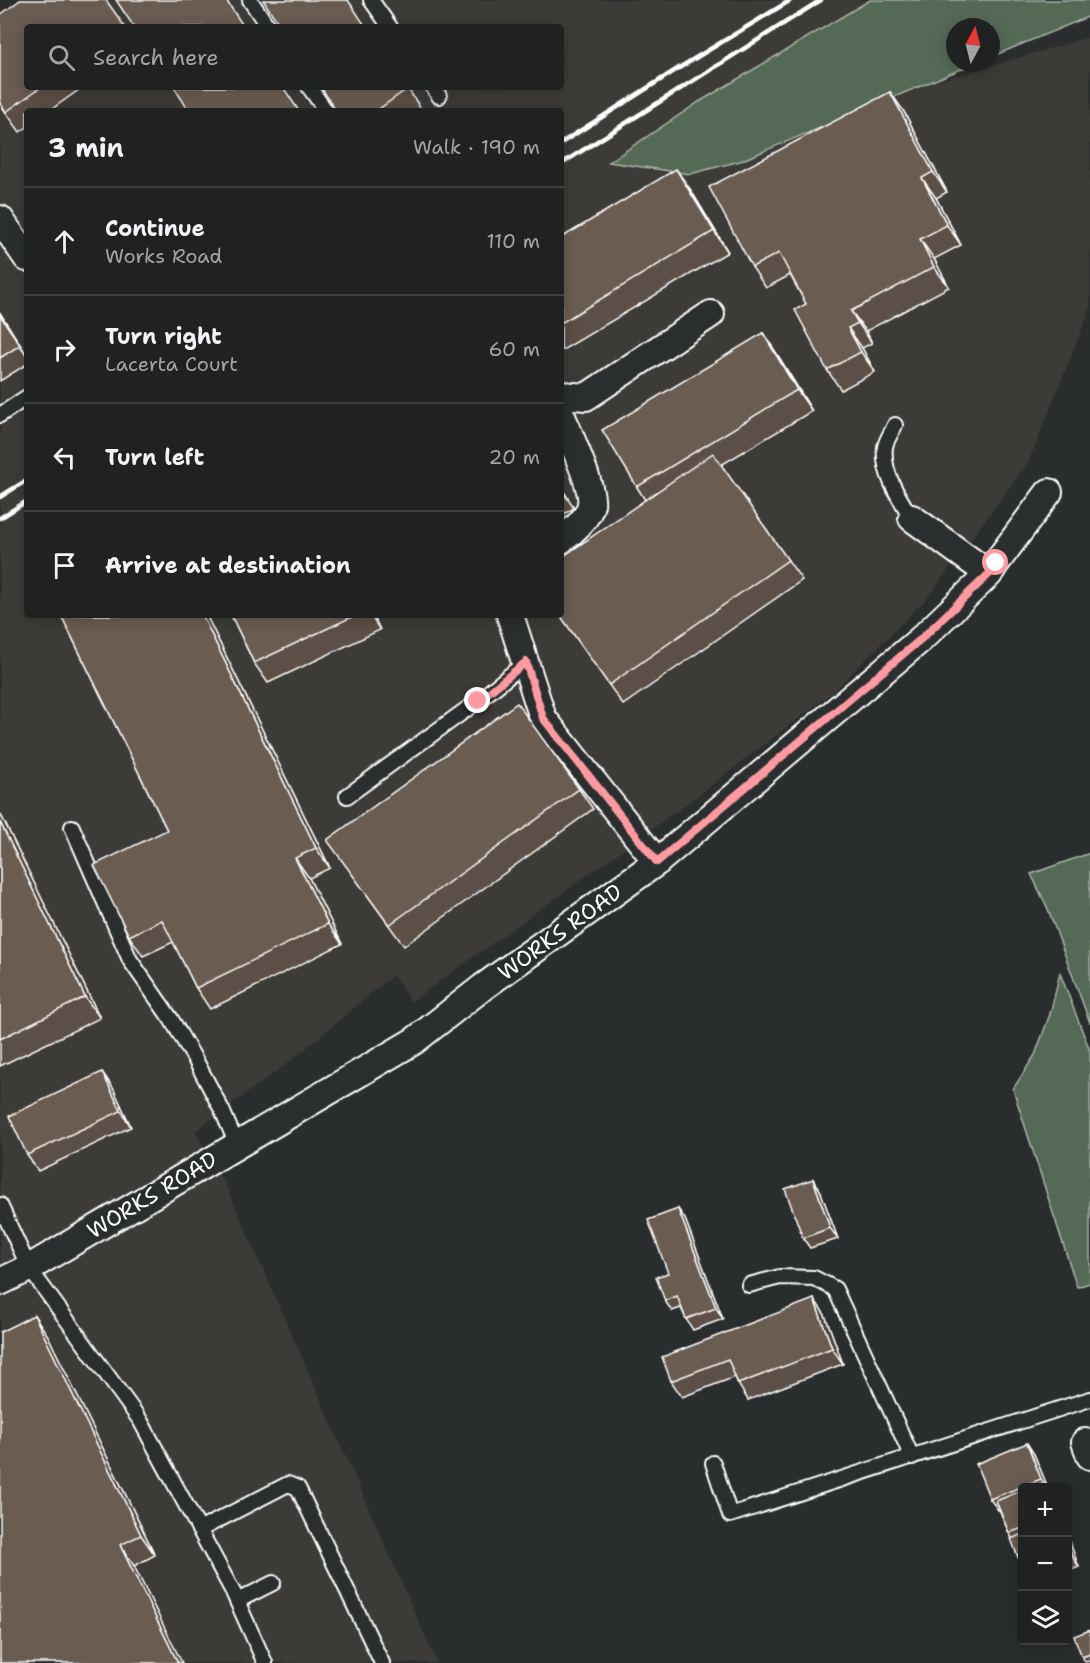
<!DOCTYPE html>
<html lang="en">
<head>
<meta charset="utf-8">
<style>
  body { margin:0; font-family:"Shantell Sans",sans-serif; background:#282a2a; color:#f1f3f6 }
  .controls { position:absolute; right:18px; bottom:18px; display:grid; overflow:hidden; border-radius:6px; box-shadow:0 3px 15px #0003 }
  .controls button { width:54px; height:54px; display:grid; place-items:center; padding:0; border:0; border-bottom:2px solid #3d3f40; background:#202222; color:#f1f3f6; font:30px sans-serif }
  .compass { position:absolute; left:946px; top:18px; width:54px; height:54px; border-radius:50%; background:#202222; box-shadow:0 3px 15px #0003; rotate:7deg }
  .stop { position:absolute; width:18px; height:18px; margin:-14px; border:4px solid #ff9aa2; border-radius:50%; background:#fff }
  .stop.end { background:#ff9aa2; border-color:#fff; box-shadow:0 2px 6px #0008 }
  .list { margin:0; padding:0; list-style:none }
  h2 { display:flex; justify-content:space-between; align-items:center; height:78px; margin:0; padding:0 24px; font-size:26px }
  h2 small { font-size:20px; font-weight:400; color:#a2a4a5 }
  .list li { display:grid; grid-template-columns:39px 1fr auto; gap:18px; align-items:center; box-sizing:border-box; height:108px; padding:0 24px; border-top:2px solid #3d3f40 }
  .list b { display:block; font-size:22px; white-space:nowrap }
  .list p { margin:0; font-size:20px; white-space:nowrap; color:#a2a4a5 }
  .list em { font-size:20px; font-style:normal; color:#a2a4a5 }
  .icon { flex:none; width:33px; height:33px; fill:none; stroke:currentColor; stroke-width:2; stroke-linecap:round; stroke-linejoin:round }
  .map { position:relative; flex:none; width:1090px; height:1663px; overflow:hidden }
  .search { position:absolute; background:#202222; box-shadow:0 3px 15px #0003; left:24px; top:24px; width:540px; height:66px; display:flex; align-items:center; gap:15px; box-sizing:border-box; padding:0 21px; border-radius:6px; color:#a2a4a5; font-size:22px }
  .panel { position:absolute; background:#202222; box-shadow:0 3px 15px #0003; left:24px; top:108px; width:540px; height:510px; border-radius:6px }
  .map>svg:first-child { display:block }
  .built { fill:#3d3b38; fill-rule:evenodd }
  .green { fill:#546a57; stroke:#aab4ab; stroke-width:1.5 }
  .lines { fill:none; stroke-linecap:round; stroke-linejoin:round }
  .lane-casing { stroke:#fff; stroke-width:18 }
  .street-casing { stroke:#fff; stroke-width:30 }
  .lane { stroke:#2a2d2e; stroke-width:14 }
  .street { stroke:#2a2d2e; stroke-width:26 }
  .rail { stroke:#fff; stroke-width:4.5 }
  .wall { fill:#5b4f46; stroke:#fff; stroke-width:1.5 }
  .shaded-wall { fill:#4a4039; stroke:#fff; stroke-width:1.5 }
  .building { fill:#6a5c51; stroke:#fff; stroke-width:1.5 }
  .route { stroke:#ff9aa2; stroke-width:8 }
  .labels { text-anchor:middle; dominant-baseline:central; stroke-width:5; stroke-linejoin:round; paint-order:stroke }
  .street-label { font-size:22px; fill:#fff; stroke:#2a2d2e }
</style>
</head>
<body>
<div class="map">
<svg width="1090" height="1663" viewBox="0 0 1090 1663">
  <rect width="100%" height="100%" fill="#2a2d2e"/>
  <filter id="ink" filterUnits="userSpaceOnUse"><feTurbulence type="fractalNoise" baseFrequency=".0167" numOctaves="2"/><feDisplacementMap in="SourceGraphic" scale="12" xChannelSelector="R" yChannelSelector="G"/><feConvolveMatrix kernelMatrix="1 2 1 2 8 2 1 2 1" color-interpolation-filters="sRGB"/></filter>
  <g filter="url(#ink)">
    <path class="built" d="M 20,0 L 870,0 L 814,33 L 610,162 L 690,174 L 740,161 L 924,85 L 1090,37 L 1090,309 L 1029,461 L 929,596 L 834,691 L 700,794 L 411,1002 L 393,975 L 292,1060 L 195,1131 L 228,1190 L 437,1663 L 0,1663 L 0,16 ZM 27,27 L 561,27 L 561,87 L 27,87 ZM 27,111 L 561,111 L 561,615 L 27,615 Z"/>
    <g class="green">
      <path d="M 870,0 L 1090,0 L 1090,16 L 991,57 L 991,27 L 955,27 L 955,63 L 976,63 L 740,161 L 690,174 L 609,162 L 699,102 Z"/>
      <path d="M 1090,853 L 1090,1023 L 1048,909 L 1031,874 Z"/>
      <path d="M 1060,973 L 1090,1051 L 1090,1283 L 1077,1287 L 1013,1089 L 1035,1055 L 1050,1014 Z"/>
    </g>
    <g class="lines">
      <g class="lane-casing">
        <g id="lane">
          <path d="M 250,0 L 268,27"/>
          <path d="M 371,0 L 390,27"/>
          <path d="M 309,87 L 326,111"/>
          <path d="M 433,87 L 439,96"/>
          <path d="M 0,415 L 27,397"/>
          <path d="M 895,425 C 892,432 886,440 885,447 C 882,473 899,498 912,518"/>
          <path d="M 347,796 L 478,701 L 526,662"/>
          <path d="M 72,827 L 130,960 L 171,1019 L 196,1061 L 222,1110 L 237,1145"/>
          <path d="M 0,1205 L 29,1268 L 140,1420 L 233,1592 L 265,1663"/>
          <path d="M 749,1285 L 780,1277 L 814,1278 L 835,1289 L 912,1457"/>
          <path d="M 713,1463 L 730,1515 L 1090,1399"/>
          <path d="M 199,1530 L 288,1484 L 298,1488 L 382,1663"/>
          <path d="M 237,1601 L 273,1583"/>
        </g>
      </g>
      <g class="street-casing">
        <g id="street">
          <path d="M 0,219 L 27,258"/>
          <path d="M 561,395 L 586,397 L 711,314"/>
          <path d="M 561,414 C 568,432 594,488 591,504 C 589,518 571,533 561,540"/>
          <path d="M 912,518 L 989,574"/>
          <path d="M 510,615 L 543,718 L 657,862"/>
          <path d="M 0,1282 L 29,1268 L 414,1041 L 483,987 L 657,862 L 921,639 L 989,574 L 996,563 L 1049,492"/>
          <path d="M 1085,1442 L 1090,1456"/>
        </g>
      </g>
      <use href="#lane" class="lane"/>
      <use href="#street" class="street"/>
      <g class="rail">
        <path d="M 561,143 L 679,68 L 791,0"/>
        <path d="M 561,164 L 821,0"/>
        <path d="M 0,497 L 27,480"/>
        <path d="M 0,518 L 27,501"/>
      </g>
    </g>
    <g class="wall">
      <path d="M 27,87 L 83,87 L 49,111 L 27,111 L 27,127 L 20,132 L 0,104 Z"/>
      <path d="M 321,87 L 407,87 L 421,109 L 419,111 L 336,111 Z"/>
      <path d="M 890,92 L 904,112 L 947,192 L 936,198 L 961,245 L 934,259 L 949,287 L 866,331 L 872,343 L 862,348 L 875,372 L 841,390 L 827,370 L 806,304 L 790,275 L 766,288 L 752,267 Z"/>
      <path d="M 690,189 L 728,252 L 561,351 L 561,238 Z"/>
      <path d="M 0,313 L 27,355 L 27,364 L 0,381 Z"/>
      <path d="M 763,333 L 777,354 L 812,411 L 721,465 L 802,580 L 623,705 L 560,615 L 645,500 L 637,487 Z"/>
      <path d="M 561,487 L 574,508 L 561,516 Z"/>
      <path d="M 61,615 L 206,615 L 330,868 L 309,878 L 342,944 L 210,1009 L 196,988 L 173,942 L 143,956 L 129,936 L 167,830 Z"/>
      <path d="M 231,615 L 373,615 L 380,630 L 268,683 L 254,663 Z"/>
      <path d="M 579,789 L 593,809 L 404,946 L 342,860 Z"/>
      <path d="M 0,813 L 100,1018 L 0,1066 Z"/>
      <path d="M 102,1072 L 113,1088 L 131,1127 L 38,1171 L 27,1155 Z"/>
      <path d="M 813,1179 L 820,1190 L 838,1239 L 810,1248 L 803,1238 Z"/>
      <path d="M 678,1209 L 685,1219 L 723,1319 L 693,1330 L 686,1319 L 681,1308 L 672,1311 L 665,1301 L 668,1273 Z"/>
      <path d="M 814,1299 L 825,1315 L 843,1364 L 748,1400 L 738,1384 L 735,1377 L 682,1397 L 671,1381 Z"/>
      <path d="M 34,1315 L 48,1336 L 155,1555 L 134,1566 L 0,1663 Z"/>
      <path d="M 1034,1454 L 1048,1488 L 1023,1488 L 1023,1564 L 1018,1557 L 1012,1538 L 1009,1533 L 999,1509 L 998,1510 L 990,1499 Z"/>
      <path d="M 1068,1538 L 1079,1567 L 1068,1571 Z"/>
      <path d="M 1090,1630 L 1090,1661 L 1086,1662 L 1082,1657 Z"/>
    </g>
    <g class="shaded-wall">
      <path d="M 890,92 L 904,112 L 947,192 L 933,172 Z"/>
      <path d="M 676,169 L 690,189 L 728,252 L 714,231 Z"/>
      <path d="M 922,178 L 936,198 L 961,245 L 947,225 Z"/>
      <path d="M 920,239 L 934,259 L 949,287 L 934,267 Z"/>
      <path d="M 851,311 L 866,331 L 872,343 L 858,323 Z"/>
      <path d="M 0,313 L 27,356 L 0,315 Z"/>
      <path d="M 848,328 L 862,348 L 875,372 L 861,352 Z"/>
      <path d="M 763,333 L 777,354 L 812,411 L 797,390 Z"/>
      <path d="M 561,487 L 574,508 L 563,492 Z"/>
      <path d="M 202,615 L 206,615 L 330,868 L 316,848 Z"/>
      <path d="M 370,615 L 373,615 L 380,630 Z"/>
      <path d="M 0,813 L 100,1018 L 85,997 L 0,822 Z"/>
      <path d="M 295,858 L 309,878 L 342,944 L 328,924 Z"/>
      <path d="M 102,1072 L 113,1088 L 131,1127 L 121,1111 Z"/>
      <path d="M 813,1179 L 820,1190 L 838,1239 L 830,1228 Z"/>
      <path d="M 678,1209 L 685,1219 L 723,1319 L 716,1308 Z"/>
      <path d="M 814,1299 L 825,1315 L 843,1364 L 832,1348 Z"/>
      <path d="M 34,1315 L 48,1336 L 155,1555 L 141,1535 Z"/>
      <path d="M 1027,1443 L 1034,1454 L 1048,1488 L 1041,1479 Z"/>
      <path d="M 1068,1538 L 1079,1567 L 1072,1556 L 1068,1546 Z"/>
      <path d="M 120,1545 L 134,1566 L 182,1663 L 178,1663 Z"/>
    </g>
    <g class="building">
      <path d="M 20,0 L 106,0 L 125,27 L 27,27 L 27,87 L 41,87 L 6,112 L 0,103 L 0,15 Z"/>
      <path d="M 116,0 L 226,0 L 244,27 L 134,27 Z"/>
      <path d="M 263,0 L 348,0 L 366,27 L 281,27 Z"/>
      <path d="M 174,87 L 283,87 L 299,111 L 189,111 Z"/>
      <path d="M 321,87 L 406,87 L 407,89 L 376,111 L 336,111 Z"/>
      <path d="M 890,92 L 933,172 L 922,178 L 947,225 L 920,239 L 934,267 L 851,311 L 858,323 L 848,328 L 861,352 L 827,370 L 795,310 L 806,304 L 779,253 L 752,267 L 709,187 Z"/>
      <path d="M 676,169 L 714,231 L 561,323 L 561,238 Z"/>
      <path d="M 0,315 L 20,345 L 0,358 Z"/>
      <path d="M 763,333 L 797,390 L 637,487 L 602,430 Z"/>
      <path d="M 713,453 L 788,560 L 609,685 L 560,615 L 561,615 L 561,558 Z"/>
      <path d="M 61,615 L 202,615 L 316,848 L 295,858 L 328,924 L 196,988 L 162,920 L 129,936 L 94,865 L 167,830 Z"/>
      <path d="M 231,615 L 356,615 L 254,663 Z"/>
      <path d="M 517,703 L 579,789 L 389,925 L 327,840 Z"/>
      <path d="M 0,822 L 85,997 L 0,1039 Z"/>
      <path d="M 102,1072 L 121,1111 L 27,1155 L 9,1116 Z"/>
      <path d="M 813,1179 L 830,1228 L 803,1238 L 785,1189 Z"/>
      <path d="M 678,1209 L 716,1308 L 686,1319 L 677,1296 L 665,1301 L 656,1277 L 668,1273 L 648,1220 Z"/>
      <path d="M 814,1299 L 832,1348 L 738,1384 L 728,1359 L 671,1381 L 662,1357 Z"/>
      <path d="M 34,1315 L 141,1535 L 120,1545 L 178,1663 L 0,1663 L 0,1332 Z"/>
      <path d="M 1027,1443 L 1041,1479 L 990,1499 L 976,1464 Z"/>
      <path d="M 1042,1483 L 1044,1488 L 1030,1488 Z"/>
      <path d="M 1023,1490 L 1023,1528 L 1009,1533 L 996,1501 Z"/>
      <path d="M 1023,1534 L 1023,1555 L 1018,1557 L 1011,1539 Z"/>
      <path d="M 1068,1546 L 1072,1556 L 1068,1558 Z"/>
      <path d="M 1090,1630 L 1090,1654 L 1082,1657 L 1074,1636 Z"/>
    </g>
  </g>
  <g class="lines" filter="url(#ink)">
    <path class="route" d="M 478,701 L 526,662 L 543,718 L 657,862 L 921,639 L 989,574 L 996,563"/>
  </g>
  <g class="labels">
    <g class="street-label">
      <text transform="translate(560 932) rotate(-36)">WORKS ROAD</text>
      <text transform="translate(152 1195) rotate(-31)">WORKS ROAD</text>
    </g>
  </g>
</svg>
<div class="controls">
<button>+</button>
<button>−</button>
<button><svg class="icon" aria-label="layers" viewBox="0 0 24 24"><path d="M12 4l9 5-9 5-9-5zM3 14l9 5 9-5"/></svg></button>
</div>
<svg class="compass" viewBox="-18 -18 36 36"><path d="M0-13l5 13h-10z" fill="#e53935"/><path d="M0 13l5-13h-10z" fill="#a2a4a5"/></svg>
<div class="stop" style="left:996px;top:563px"></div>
<div class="stop end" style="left:478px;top:701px"></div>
<div class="search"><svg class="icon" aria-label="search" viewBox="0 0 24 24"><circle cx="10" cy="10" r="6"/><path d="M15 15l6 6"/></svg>Search here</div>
<section class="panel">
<h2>3 min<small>Walk · 190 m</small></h2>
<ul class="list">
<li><svg class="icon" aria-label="ahead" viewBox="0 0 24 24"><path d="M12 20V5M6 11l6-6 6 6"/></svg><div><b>Continue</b><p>Works Road</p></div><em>110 m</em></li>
<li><svg class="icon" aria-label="right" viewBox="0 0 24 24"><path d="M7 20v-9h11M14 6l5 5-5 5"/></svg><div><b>Turn right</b><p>Lacerta Court</p></div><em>60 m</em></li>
<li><svg class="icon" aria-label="left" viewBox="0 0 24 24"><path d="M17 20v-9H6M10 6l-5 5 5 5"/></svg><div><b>Turn left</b></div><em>20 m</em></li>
<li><svg class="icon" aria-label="arrive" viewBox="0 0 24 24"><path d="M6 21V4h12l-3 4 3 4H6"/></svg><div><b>Arrive at destination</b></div></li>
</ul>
</section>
</div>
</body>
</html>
